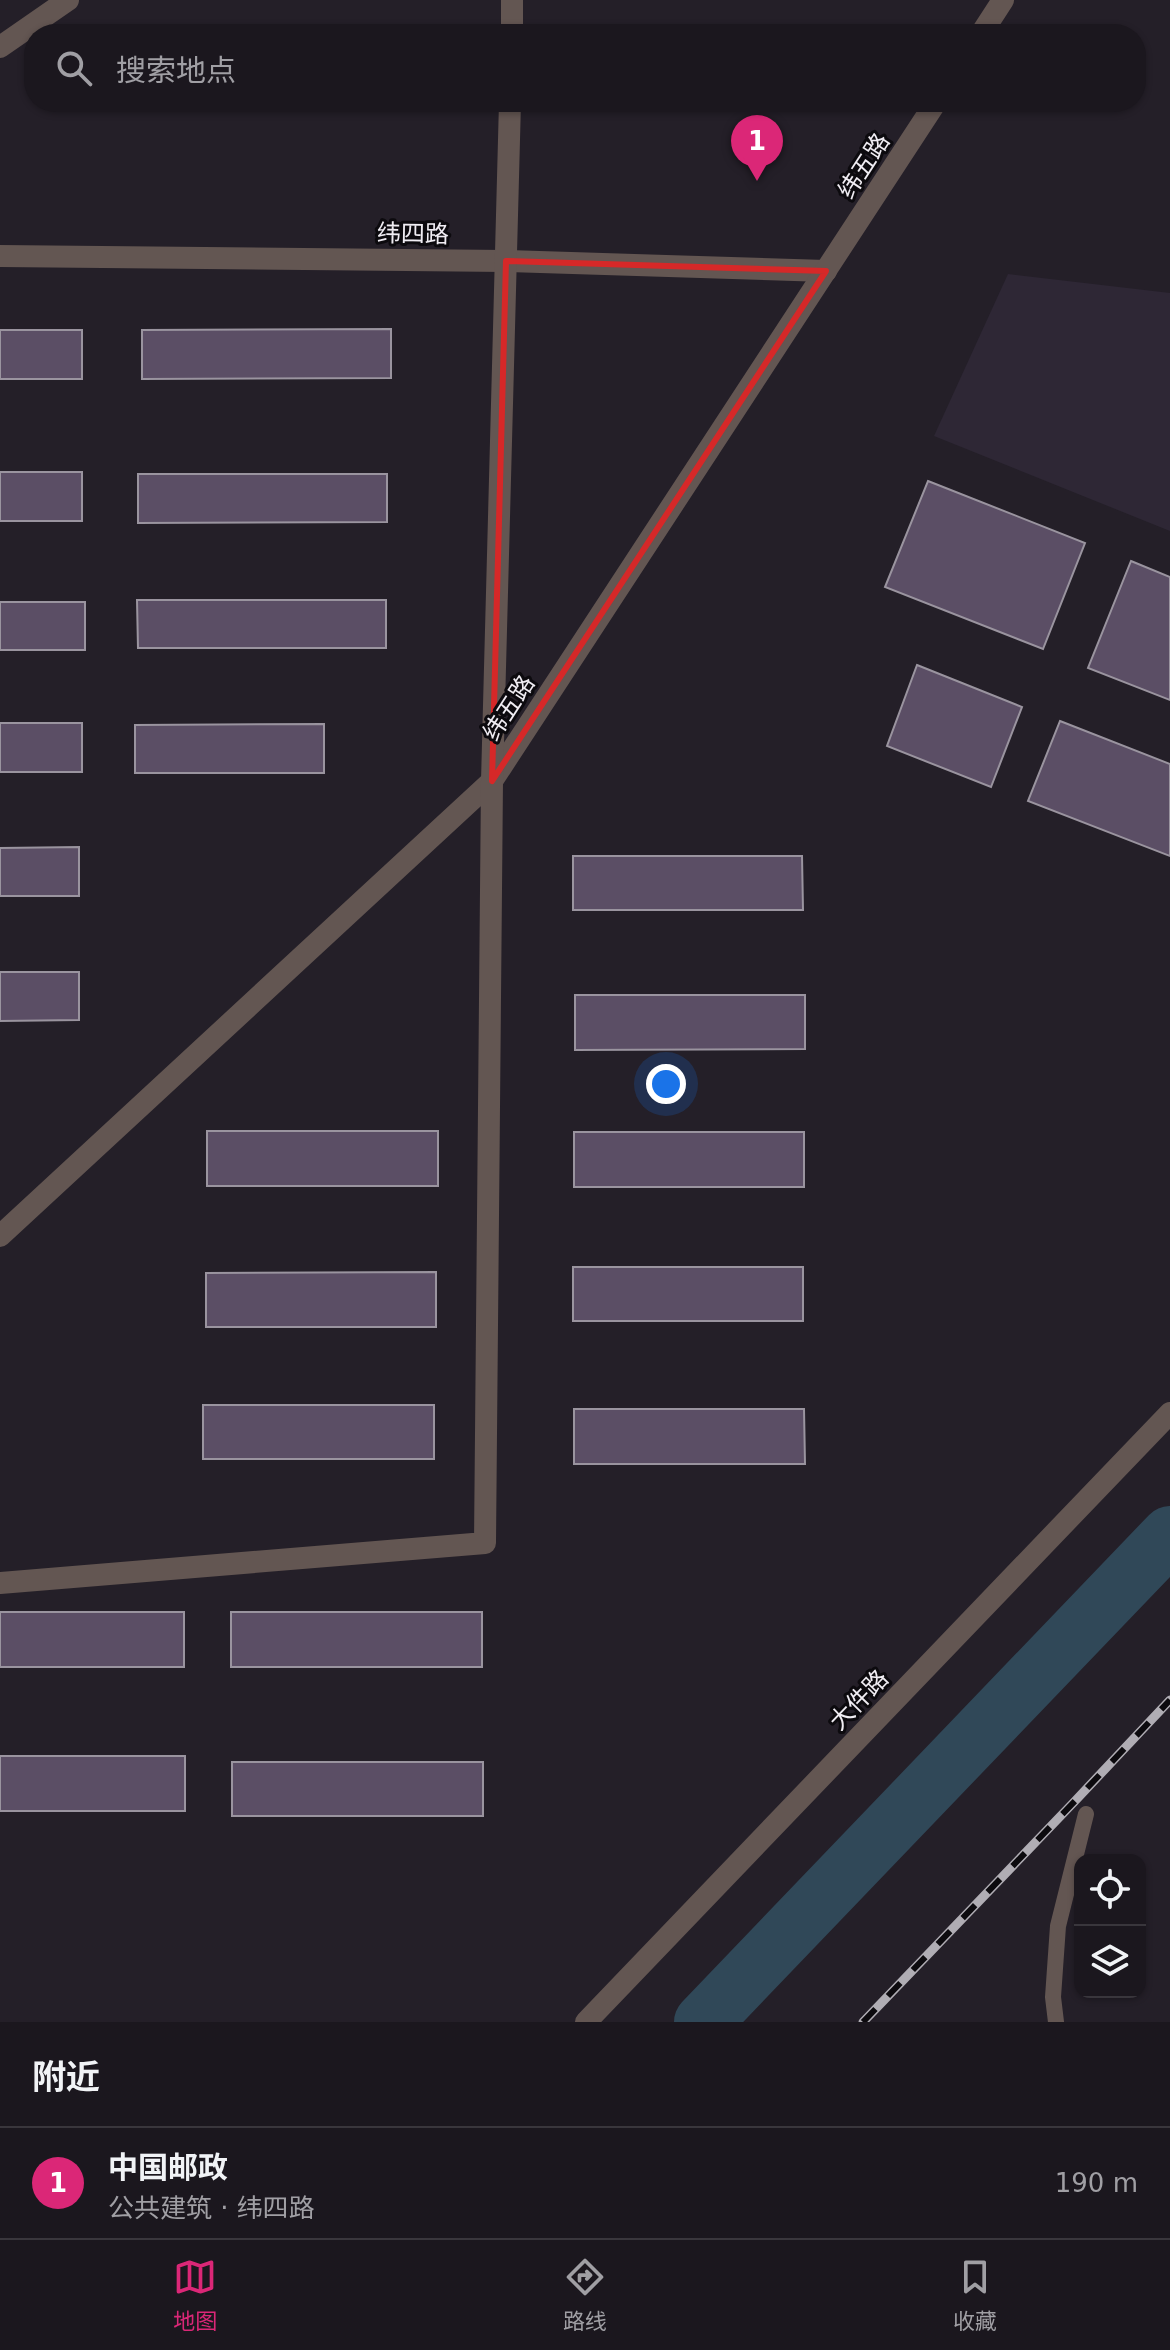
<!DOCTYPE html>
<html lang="zh">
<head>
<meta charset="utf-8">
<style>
  body { margin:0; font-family:"DejaVu Sans","Noto Sans SC",sans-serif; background:#242027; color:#f1f3f6 }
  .controls { position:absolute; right:24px; bottom:24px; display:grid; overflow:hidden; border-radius:16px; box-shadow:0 2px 6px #0004 }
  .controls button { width:72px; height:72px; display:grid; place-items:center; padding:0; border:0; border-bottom:2px solid #39363c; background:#1b171e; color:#f1f3f6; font:40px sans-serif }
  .you { position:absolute; left:666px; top:1084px; width:28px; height:28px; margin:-20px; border:6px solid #fff; border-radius:50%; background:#1a73e8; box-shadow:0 0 0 12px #1a73e833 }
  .badge { display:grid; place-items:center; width:52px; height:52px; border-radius:50%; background:#db2777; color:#fff; font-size:26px; font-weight:700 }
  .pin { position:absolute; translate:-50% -66px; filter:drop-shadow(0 2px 4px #0008) }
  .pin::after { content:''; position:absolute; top:42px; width:28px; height:24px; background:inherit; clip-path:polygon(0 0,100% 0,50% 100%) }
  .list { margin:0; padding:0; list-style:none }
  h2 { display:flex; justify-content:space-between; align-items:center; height:104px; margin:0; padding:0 32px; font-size:34px }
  h2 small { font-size:26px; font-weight:400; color:#a09fa4 }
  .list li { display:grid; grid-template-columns:52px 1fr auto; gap:24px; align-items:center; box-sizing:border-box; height:112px; padding:0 32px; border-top:2px solid #39363c }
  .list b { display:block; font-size:30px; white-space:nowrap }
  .list p { margin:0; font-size:26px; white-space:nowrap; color:#a09fa4 }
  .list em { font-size:26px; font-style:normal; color:#a09fa4 }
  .icon { flex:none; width:44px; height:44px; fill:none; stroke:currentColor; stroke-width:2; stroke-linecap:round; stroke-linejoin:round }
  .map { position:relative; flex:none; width:1170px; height:2022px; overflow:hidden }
  .search { position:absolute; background:#1b171e; box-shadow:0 2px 6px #0004; left:24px; right:24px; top:24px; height:88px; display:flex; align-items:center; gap:20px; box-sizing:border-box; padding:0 28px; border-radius:32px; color:#a09fa4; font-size:30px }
  .sheet { height:216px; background:#1b171e }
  nav { display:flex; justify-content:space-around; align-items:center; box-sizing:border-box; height:112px; border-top:2px solid #39363c; background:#1b171e; font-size:22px; color:#a09fa4 }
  nav a { display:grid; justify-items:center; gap:4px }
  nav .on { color:#db2777 }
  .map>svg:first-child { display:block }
  .built { fill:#2e2735 }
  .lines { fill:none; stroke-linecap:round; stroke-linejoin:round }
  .river { stroke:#304858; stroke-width:58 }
  .building { fill:#5b4e65; stroke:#9a949f; stroke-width:2 }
  .service { stroke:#635652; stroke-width:16 }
  .minor { stroke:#635652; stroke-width:22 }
  .rail-casing { stroke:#b0adb4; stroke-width:9 }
  .rail { stroke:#0c0a0e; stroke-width:6; stroke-dasharray:18; stroke-linecap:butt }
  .marked { fill:none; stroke:#d62828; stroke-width:6; stroke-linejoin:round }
  .labels { text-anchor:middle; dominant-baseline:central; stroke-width:6; stroke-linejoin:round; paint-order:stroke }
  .street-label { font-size:24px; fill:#f0edf3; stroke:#0c0a0e }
</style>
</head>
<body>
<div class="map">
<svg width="1170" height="2022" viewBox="0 0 1170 2022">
  <rect width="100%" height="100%" fill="#241f28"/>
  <path class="built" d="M 1008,274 L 1170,293 L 1170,531 L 934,436 Z"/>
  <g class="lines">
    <path class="river" d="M 703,2022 L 1170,1535"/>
  </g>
  <g class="building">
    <path d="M 391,329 L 391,378 L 142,379 L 142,330 Z"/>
    <rect x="0" y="330" width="82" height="49"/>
    <rect x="0" y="472" width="82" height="49"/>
    <path d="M 138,474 L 387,474 L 387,522 L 138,523 Z"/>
    <path d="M 928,481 L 1085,543 L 1043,649 L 885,587 Z"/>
    <path d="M 1131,561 L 1170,577 L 1170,700 L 1088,668 Z"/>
    <path d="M 137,600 L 386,600 L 386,648 L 138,648 Z"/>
    <rect x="0" y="602" width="85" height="48"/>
    <path d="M 917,665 L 1022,707 L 991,787 L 887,746 Z"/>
    <path d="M 1060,721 L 1170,764 L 1170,856 L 1028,801 Z"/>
    <rect x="0" y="723" width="82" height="49"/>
    <path d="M 324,724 L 324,773 L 135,773 L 135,725 Z"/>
    <path d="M 79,847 L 79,896 L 0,896 L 0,848 Z"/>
    <path d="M 573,856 L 802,856 L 803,910 L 573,910 Z"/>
    <path d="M 0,972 L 79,972 L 79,1020 L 0,1021 Z"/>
    <path d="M 575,995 L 805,995 L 805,1049 L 575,1050 Z"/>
    <rect x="207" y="1131" width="231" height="55"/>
    <rect x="574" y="1132" width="230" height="55"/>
    <rect x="573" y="1267" width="230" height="54"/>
    <path d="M 436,1272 L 436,1327 L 206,1327 L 206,1273 Z"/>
    <rect x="203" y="1405" width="231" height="54"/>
    <path d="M 574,1409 L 804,1409 L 805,1464 L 574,1464 Z"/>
    <rect x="0" y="1612" width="184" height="55"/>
    <rect x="231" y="1612" width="251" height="55"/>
    <rect x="0" y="1756" width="185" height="55"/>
    <rect x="232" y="1762" width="251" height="54"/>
  </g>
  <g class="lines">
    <path class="service" d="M 1056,2022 L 1053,1997 L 1058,1926 L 1086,1814"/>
    <g class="minor">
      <path d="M 512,34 L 512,0"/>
      <path d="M 981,34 L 1003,0"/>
      <path d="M 0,47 L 68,0"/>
      <path d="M 0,256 L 506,261 L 826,271"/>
      <path d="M 0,1236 L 492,781 L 936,102"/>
      <path d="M 0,1583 L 485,1543 L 492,781 L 510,102"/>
      <path d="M 586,2022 L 1170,1413"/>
    </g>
    <g class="rail-casing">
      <path id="rail" d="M 863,2022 L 1075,1801 L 1170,1700"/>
    </g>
    <use href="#rail" class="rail"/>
  </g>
  <path class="marked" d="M 506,261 L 826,271 L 492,781 Z"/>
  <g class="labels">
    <g class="street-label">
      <text transform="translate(864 166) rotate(-57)">纬五路</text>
      <text transform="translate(413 234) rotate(1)">纬四路</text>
      <text transform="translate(509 708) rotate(-57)">纬五路</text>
      <text transform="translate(859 1700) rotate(-46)">大件路</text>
    </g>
  </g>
</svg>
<div class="controls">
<button><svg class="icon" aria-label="locate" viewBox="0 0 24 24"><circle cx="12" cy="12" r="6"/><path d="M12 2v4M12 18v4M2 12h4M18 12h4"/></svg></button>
<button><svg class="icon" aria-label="layers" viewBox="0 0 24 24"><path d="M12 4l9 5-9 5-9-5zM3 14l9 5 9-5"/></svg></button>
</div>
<div class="you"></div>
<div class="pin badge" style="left:757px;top:181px">1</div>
<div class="search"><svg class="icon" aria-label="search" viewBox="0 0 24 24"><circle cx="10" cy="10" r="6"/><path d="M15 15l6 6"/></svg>搜索地点</div>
</div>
<section class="sheet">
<h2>附近<small></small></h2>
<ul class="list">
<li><span class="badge">1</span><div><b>中国邮政</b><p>公共建筑 · 纬四路</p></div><em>190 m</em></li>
</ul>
</section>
<nav>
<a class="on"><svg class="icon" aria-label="map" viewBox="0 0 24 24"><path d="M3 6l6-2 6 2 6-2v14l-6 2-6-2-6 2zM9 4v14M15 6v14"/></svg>地图</a>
<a><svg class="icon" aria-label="directions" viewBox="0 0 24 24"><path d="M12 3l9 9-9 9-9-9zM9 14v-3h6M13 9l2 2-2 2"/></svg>路线</a>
<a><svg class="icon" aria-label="saved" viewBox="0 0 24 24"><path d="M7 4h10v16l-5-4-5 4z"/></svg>收藏</a>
</nav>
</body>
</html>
